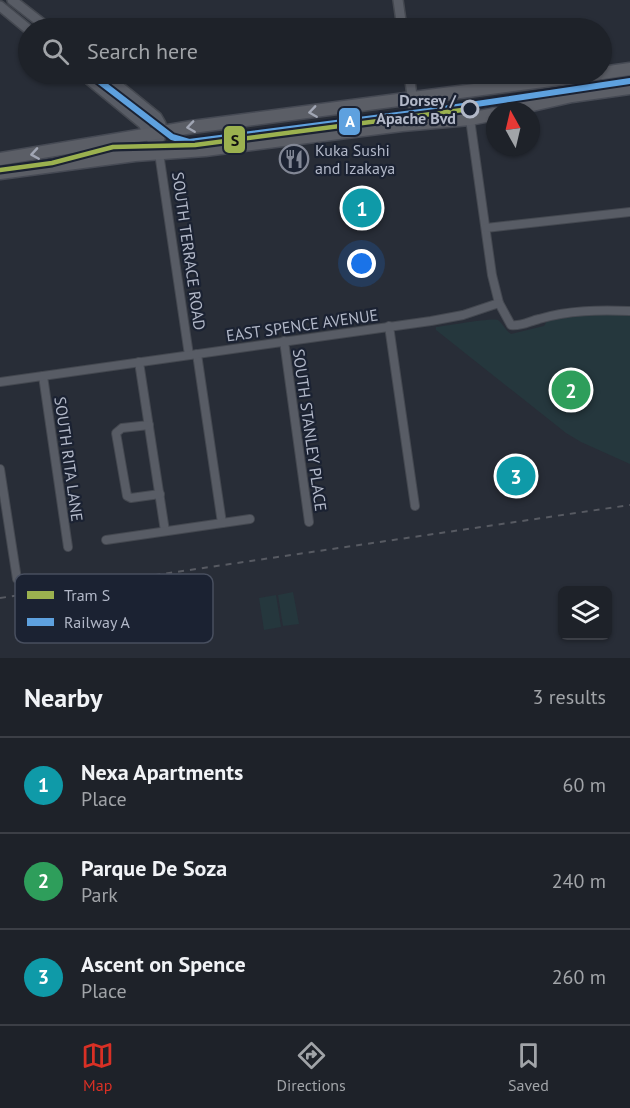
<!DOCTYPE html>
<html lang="en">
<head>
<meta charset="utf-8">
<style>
  body { margin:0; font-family:"PT Sans",sans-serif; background:#262a31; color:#f1f3f6 }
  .controls { position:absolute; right:18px; bottom:18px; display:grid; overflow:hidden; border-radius:9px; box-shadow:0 2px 4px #0004 }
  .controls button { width:54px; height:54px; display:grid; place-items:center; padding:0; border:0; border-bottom:2px solid #3c3f46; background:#1e2229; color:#f1f3f6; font:30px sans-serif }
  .compass { position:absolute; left:486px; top:102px; width:54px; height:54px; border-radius:50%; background:#1e2229; box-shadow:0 2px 4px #0004; rotate:352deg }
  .you { position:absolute; left:362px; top:264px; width:21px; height:21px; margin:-15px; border:4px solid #fff; border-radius:50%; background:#1a73e8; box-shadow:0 0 0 9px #1a73e833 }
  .badge { display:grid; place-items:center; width:39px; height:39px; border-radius:50%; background:#d93025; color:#fff; font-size:20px; font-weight:700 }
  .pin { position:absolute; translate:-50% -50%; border:3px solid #fff; box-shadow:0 2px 6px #0006 }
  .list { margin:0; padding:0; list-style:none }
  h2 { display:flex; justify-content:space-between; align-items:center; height:78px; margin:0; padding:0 24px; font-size:26px }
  h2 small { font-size:20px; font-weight:400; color:#a1a4a8 }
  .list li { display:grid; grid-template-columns:39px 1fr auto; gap:18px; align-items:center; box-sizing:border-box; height:96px; padding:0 24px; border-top:2px solid #3c3f46 }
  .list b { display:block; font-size:22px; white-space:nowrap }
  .list p { margin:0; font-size:20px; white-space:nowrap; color:#a1a4a8 }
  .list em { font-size:20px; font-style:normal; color:#a1a4a8 }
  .icon { flex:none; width:33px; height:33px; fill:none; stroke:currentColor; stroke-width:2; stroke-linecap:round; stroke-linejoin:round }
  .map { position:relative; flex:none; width:630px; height:658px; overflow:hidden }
  .search { position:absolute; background:#1e2229; box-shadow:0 2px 4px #0004; left:18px; right:18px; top:18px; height:66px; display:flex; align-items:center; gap:15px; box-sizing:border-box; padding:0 21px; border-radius:33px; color:#a1a4a8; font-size:22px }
  .sheet { height:366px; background:#1e2229 }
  nav { display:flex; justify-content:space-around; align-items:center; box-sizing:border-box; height:84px; border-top:2px solid #3c3f46; background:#1e2229; font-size:16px; color:#a1a4a8 }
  nav a { display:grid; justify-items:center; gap:3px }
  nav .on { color:#d93025 }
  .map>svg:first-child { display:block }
  .green { fill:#25373d }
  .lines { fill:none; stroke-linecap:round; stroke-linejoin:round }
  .minor-casing { stroke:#444850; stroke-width:10 }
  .tertiary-casing { stroke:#444850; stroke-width:12 }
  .primary-casing { stroke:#464a54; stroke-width:15 }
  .minor { stroke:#585c65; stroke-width:8 }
  .tertiary { stroke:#585c65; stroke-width:9 }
  .primary { stroke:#5b5e66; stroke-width:12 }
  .tram { stroke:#575a62; stroke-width:1.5 }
  .rail { stroke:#575a62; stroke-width:2; stroke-dasharray:6 6; stroke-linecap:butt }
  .rail-1-casing { stroke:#1b2232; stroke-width:10 }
  .rail-1 { stroke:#5ea1df; stroke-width:6 }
  .tram-1-casing { stroke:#1b2232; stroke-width:9 }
  .tram-1 { stroke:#9bb14f; stroke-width:4.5 }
  .oneway { stroke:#a1a6b4 }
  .stop-dot { fill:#1b2232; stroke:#b2b8c8; stroke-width:3 }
  .labels { text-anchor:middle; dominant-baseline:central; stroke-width:4.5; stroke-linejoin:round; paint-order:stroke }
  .stop-label { font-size:16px; font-weight:bold; fill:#b2b8c8; stroke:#1b2232; text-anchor:end }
  .poi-label { font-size:16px; fill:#b2b8c8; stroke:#1b2232; text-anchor:start }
  .street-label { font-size:16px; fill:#b2b8c8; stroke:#1b2232 }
  .key { fill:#1b2232; stroke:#484f5f; stroke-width:1.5 }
  .key-label { font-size:16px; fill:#b2b8c8 }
  .line-badge { stroke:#1b2232; stroke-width:2 }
  .badge-label { font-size:16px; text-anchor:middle; font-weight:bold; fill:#fff }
  .pale-badge-label { font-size:16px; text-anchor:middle; font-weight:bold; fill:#111 }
</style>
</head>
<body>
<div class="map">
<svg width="630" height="658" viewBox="0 0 630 658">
  <rect width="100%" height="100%" fill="#282d37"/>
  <g class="green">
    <path d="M 594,314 L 630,315 L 630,464 L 581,442 L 566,433 L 436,330 L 436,327 C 445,326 494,317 498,320 C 503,324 505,330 511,334 L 544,326 L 547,321 L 558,319 Z"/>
    <path d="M 293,592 L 299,624 L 283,626 L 278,595 Z"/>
    <path d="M 276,595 L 281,627 L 264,630 L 259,598 Z"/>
  </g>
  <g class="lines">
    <g class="minor-casing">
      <g id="minor">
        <path d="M 470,119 L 492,275 L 499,303 L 511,325 C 520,327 530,321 539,319 C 569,310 599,310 630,311"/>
        <path d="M 159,153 L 189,355"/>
        <path d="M 486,228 L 630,212"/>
        <path d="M 389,326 L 415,506"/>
        <path d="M 284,341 L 309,522"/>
        <path d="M 197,354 L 222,523"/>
        <path d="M 139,362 L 165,531"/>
        <path d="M 43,376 L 68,547"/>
        <path d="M 0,382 L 431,321 L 463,315 L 499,303"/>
        <path d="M 149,425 L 122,428 L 116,433 L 127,496 L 131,498 L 160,494"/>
        <path d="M 0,469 L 17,579"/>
        <path d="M 106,540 L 250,519"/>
      </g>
    </g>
    <g class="tertiary-casing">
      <g id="tertiary">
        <path d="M 12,0 L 48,28"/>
        <path d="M 398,0 L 402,28"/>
        <path d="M 0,6 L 28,29"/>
        <path d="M 82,74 L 143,124 L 159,153"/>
        <path d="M 104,74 L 157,117 L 161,124 L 160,138"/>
        <path d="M 409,74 L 416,124"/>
      </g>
    </g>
    <g class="primary-casing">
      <g id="primary">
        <path d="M 602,73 L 630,69"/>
        <path d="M 505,111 L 572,96 L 630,88"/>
        <path d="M 0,159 L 192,127 L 597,74"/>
        <path d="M 0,173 L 135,155 L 205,150 L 402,125 L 470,119 L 495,114"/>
      </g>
    </g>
    <use href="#minor" class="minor"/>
    <use href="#tertiary" class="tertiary"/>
    <use href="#primary" class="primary"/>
    <path class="tram" d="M 470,109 L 515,102"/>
    <path class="rail" d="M 0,598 L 630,505"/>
    <g class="rail-1-casing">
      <path id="rail-1" d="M 90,74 L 172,137 L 189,142 L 436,110 L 630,81"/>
    </g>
    <use href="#rail-1" class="rail-1"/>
    <g class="tram-1-casing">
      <path id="tram-1" d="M 0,170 L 52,163 L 113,147 L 195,145 L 470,109"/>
    </g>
    <use href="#tram-1" class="tram-1"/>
  </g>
  <defs><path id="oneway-chevron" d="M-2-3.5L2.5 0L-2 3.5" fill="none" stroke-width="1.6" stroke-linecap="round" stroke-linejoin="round" transform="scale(1.5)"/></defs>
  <g class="oneway">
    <use href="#oneway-chevron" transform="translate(313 112) rotate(172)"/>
    <use href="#oneway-chevron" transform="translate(191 127) rotate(172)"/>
    <use href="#oneway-chevron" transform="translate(35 154) rotate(171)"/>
  </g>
  <defs>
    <g id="restaurant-ring" transform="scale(1.5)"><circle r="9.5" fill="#1b2232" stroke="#828795" stroke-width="1.5"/><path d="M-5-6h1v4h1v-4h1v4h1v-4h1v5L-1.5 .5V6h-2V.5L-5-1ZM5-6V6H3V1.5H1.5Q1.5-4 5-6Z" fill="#828795"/></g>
  </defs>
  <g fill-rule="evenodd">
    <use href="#restaurant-ring" x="294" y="159"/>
  </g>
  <circle class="stop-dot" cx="470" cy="109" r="8"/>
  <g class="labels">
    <g class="stop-label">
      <text x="456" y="100">Dorsey /<tspan x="456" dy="18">Apache Bvd</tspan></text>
    </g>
    <g class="poi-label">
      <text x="315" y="150">Kuka Sushi<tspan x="315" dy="18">and Izakaya</tspan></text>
    </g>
    <g class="street-label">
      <text transform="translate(189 251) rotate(82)">SOUTH TERRACE ROAD</text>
      <text transform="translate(302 325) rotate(-8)">EAST SPENCE AVENUE</text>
      <text transform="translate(310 430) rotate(82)">SOUTH STANLEY PLACE</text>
      <text transform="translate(69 459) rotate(82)">SOUTH RITA LANE</text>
    </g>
  </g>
  <rect x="15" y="574" width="198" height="69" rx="9" class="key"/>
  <rect x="27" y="591" width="27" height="8" fill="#9bb14f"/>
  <rect x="27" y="618" width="27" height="8" fill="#5ea1df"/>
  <g class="key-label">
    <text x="64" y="601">Tram S</text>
    <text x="64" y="628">Railway A</text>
  </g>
  <g class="line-badge">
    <rect x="338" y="107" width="23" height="29" rx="6" fill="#5ea1df"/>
    <rect x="223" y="125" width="23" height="29" rx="6" fill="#9bb14f"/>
  </g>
  <g class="badge-label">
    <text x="350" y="127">A</text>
  </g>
  <g class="pale-badge-label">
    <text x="235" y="146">S</text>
  </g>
</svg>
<div class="controls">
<button><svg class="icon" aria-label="layers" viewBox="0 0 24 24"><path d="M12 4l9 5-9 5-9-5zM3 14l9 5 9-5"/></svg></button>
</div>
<svg class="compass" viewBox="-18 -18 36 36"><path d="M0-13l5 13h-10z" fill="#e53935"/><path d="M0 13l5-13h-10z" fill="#a1a4a8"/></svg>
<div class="you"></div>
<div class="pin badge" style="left:362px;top:208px;background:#0f9aa8">1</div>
<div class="pin badge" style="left:571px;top:390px;background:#2e9e5b">2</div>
<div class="pin badge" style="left:516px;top:476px;background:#0f9aa8">3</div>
<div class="search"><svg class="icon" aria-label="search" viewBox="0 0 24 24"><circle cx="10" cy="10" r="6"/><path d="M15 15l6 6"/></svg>Search here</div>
</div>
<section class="sheet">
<h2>Nearby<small>3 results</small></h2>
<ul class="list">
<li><span class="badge" style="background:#0f9aa8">1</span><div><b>Nexa Apartments</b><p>Place</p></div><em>60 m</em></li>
<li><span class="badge" style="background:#2e9e5b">2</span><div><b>Parque De Soza</b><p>Park</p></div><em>240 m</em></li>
<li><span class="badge" style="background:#0f9aa8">3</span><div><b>Ascent on Spence</b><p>Place</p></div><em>260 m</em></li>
</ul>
</section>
<nav>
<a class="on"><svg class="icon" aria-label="map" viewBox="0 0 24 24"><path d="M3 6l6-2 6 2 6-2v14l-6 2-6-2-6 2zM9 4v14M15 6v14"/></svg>Map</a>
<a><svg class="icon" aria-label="directions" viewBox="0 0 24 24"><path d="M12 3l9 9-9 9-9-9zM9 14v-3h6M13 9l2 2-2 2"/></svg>Directions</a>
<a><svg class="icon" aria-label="saved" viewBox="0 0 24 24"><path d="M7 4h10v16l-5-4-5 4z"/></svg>Saved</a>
</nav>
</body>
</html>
